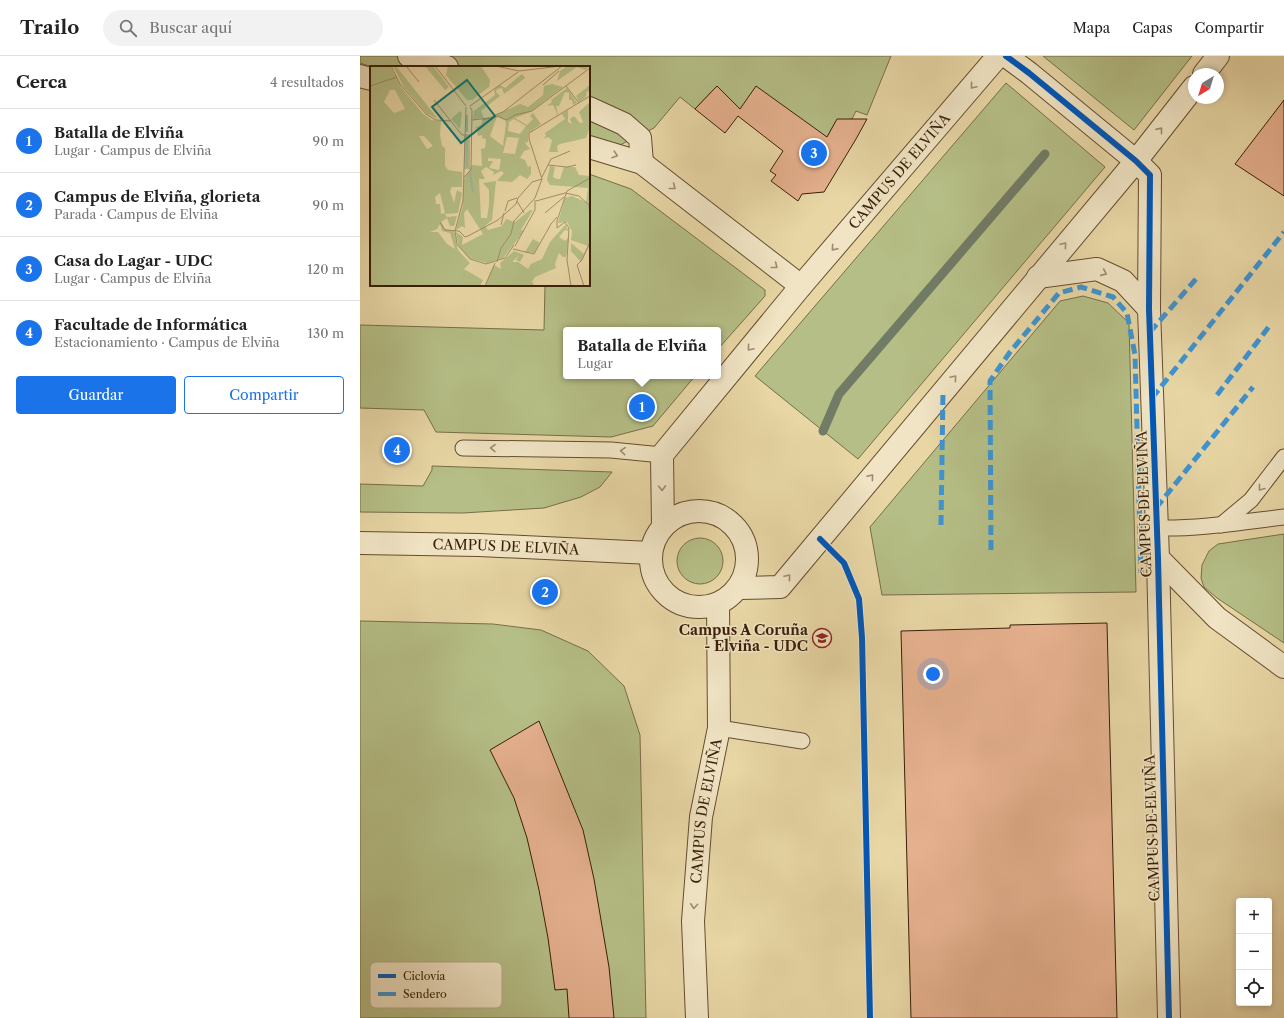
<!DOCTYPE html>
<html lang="es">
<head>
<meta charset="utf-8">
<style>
  body { margin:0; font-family:"Libre Caslon Text",serif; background:#f2f2f2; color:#222 }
  .controls { position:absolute; right:12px; bottom:12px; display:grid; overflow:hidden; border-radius:4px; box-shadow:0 2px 6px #0003 }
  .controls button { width:36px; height:36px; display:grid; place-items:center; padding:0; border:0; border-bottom:1px solid #e0e0e0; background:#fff; color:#222; font:20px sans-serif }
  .compass { position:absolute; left:828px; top:12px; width:36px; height:36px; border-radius:50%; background:#fff; box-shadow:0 2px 6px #0003; rotate:218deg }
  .you { position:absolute; left:573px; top:618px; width:14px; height:14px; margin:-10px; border:3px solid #fff; border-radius:50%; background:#1a73e8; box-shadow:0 0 0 6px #1a73e833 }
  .badge { display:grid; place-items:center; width:26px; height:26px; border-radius:50%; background:#1a73e8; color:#fff; font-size:13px; font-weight:700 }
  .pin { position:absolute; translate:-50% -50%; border:2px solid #fff; box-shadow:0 1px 4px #0006 }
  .popup { position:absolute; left:203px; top:271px; width:158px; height:52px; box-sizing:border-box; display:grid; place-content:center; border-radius:4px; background:#fff; filter:drop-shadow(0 1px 3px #0005); font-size:13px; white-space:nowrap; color:#767676 }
  .popup b { font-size:15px; color:#222 }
  .popup::after { content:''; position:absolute; left:50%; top:100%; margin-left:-8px; border:8px solid transparent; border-top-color:#fff }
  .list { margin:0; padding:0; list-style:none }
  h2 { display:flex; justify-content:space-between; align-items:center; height:52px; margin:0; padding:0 16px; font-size:17px }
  h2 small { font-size:13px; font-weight:400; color:#767676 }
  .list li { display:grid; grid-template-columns:26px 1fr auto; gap:12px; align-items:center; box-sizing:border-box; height:64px; padding:0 16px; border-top:1px solid #e0e0e0 }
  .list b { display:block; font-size:15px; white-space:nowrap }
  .list p { margin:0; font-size:13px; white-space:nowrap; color:#767676 }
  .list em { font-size:13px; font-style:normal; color:#767676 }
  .actions { display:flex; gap:8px; padding:12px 16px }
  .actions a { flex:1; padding:9px 0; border:1px solid #1a73e8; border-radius:4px; text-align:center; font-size:14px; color:#1a73e8 }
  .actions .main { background:#1a73e8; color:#fff }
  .icon { flex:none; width:22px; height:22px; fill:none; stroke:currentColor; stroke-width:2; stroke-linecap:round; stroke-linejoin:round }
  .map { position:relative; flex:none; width:924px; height:962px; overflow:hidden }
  header { display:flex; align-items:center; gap:24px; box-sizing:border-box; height:56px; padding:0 20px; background:#fff; border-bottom:1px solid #e0e0e0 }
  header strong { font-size:19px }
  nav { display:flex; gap:22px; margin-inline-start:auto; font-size:14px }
  .search { width:280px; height:36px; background:#f2f2f2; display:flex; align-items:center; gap:10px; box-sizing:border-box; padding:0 14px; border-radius:22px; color:#767676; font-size:15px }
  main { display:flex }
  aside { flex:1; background:#fff }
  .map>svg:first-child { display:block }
  .green { fill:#b5be86; stroke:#776e47 }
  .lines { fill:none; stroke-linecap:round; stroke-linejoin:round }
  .stream { stroke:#717b66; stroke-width:9 }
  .building { fill:#e5b08e; stroke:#391f08 }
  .service-casing { stroke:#654d2f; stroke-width:17 }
  .minor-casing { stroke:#654d2f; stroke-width:24 }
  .service { stroke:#f0e4c4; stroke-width:15 }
  .minor { stroke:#f0e4c4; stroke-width:22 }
  .quiet { stroke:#3e94d1; stroke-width:5; stroke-dasharray:10 5; stroke-linecap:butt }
  .cycleway-casing { stroke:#f0e4c4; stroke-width:8 }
  .cycleway { stroke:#0057b8; stroke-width:6 }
  .oneway { stroke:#9e8b6f }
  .labels { text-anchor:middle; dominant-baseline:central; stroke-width:3; stroke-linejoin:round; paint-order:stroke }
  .street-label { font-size:14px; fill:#391f08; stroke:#f0e4c4 }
  .poi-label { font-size:14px; font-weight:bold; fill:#391f08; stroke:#f0e4c4; text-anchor:end }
  .inset-river { fill:none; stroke:#97b9a4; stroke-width:2 }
  .inset-road { fill:none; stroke:#a28d66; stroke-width:1 }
  .view { fill:#0f766e; fill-opacity:0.15; stroke:#0f766e; stroke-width:2 }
  .inset-edge { fill:none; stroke:#391f08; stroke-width:2 }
  .key { fill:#f0e4c4; stroke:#b9a98c; stroke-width:1 }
  .key-label { font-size:11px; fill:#391f08 }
</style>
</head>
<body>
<header>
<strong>Trailo</strong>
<div class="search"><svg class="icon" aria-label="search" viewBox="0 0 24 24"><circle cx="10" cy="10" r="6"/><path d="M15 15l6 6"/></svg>Buscar aquí</div>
<nav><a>Mapa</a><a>Capas</a><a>Compartir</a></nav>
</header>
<main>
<aside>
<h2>Cerca<small>4 resultados</small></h2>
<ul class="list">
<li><span class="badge">1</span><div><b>Batalla de Elviña</b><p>Lugar · Campus de Elviña</p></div><em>90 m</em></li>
<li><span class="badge">2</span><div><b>Campus de Elviña, glorieta</b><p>Parada · Campus de Elviña</p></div><em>90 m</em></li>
<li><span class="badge">3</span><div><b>Casa do Lagar - UDC</b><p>Lugar · Campus de Elviña</p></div><em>120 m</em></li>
<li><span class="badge">4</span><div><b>Facultade de Informática</b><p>Estacionamiento · Campus de Elviña</p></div><em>130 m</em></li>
</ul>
<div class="actions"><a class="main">Guardar</a><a>Compartir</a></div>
</aside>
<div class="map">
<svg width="924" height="962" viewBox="0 0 924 962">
  <rect width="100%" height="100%" fill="#e8d6a5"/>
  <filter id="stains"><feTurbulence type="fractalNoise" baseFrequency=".005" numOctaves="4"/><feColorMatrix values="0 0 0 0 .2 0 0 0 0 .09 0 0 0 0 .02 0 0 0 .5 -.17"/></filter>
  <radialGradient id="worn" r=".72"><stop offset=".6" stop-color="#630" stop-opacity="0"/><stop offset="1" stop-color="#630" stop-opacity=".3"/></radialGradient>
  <g class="green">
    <path d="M 0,0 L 531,0 L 507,59 L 496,55 L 492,63 L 476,65 L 467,81 L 380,53 L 357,30 L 335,53 L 320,41 L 294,72 L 256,91 L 229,82 L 229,11 L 12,11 L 0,7 Z"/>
    <path d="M 683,0 L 832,0 L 774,74 Z"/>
    <path d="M 646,27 L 745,111 L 498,403 L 395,320 Z"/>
    <path d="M 229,118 L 271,133 L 405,234 L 405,240 L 358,293 L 358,274 L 206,274 L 206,320 L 335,320 L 293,370 L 251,381 L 76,376 L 64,354 L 0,352 L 0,269 L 184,274 L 185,229 L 229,229 Z"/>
    <path d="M 723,240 L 748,247 L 769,267 L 776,536 L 522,539 L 510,471 L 700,245 Z"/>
    <path d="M 72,410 L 252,416 L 240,431 L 221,441 L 184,452 L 103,457 L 0,456 L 0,428 L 63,430 L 72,414 Z"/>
    <path d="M 924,478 L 924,587 L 857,542 L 844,531 L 841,522 L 842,509 L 849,495 L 858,488 Z"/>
    <circle cx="340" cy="505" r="23"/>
    <path d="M 0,565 L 133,568 L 181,574 L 228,595 L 264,630 L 280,679 L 286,962 L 0,962 Z"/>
  </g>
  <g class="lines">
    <path class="stream" d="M 463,375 L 479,338 L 685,98"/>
  </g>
  <g class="building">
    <path d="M 357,30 L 380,53 L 396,30 L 467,81 L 477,63 L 507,63 L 496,83 L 464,136 L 442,138 L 438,145 L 411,125 L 416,119 L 410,115 L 423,95 L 378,60 L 365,77 L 335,53 Z"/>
    <path d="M 924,44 L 924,140 L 875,108 Z"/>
    <path d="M 747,567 L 757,962 L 551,962 L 541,575 L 650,572 L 650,569 Z"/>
    <path d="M 179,665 L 223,774 L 234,823 L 249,911 L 254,962 L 209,962 L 207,933 L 195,934 L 188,882 L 179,834 L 167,782 L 154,742 L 130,694 Z"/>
  </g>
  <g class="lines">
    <g class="service-casing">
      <g id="service">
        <path d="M 103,392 L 251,394 L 302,399"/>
        <path d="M 861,469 L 891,444 L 924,401"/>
        <path d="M 796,472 C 839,473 882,466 924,461"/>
        <path d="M 359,672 L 442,685"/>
      </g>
    </g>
    <g class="minor-casing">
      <g id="minor">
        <path d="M 49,0 L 87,11"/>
        <path d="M 646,0 L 669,17 L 776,105 L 790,119 L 789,253 L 798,502 L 809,962"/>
        <path d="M 844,18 L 858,0"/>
        <path d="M 0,20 L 11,23"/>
        <path d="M 229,52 L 264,68 L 280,82 L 282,107"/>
        <path d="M 229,91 L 282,107 L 441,230"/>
        <path d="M 678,221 L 737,213 L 763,225 L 789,253"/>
        <circle cx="339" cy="503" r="48"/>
        <path id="s1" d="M 303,470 L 302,399 L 441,230 L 638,0"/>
        <path id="s2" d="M 0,487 L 119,489 L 291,497"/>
        <path d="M 798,502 L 857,562 L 924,611"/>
        <path d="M 379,532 L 420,531 L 776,105 L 834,31"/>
        <path id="s3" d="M 337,962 L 333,865 L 341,761 L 359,672 L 358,548"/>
      </g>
    </g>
    <use href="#service" class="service"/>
    <use href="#minor" class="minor"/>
    <g class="quiet">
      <path d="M 790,276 L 836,223"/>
      <path d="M 857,339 L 911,268"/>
      <path d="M 792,342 L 924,176"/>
      <path d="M 796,452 L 893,331"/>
      <path d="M 581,469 L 583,335"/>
      <path d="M 631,494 L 630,325 L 650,296 L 699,237 L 721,231 L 753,241 L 767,257 L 775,299 L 781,517"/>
    </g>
    <g class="cycleway-casing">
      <g id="cycleway">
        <path d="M 646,0 L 669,17 L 776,105 L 790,119 L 789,253 L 798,502 L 809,962"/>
        <path d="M 460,483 L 484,507 L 499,543 L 502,582 L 510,962"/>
      </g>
    </g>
    <use href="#cycleway" class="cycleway"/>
  </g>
  <defs><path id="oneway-chevron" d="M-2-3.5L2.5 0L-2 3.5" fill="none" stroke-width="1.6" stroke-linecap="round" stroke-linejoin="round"/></defs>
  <g class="oneway">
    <use href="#oneway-chevron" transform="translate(613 30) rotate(130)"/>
    <use href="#oneway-chevron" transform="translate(800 74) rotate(-51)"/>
    <use href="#oneway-chevron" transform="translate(255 99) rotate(17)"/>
    <use href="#oneway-chevron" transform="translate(313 131) rotate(38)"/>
    <use href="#oneway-chevron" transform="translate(704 189) rotate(-50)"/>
    <use href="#oneway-chevron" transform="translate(474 192) rotate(131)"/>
    <use href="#oneway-chevron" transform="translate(415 210) rotate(38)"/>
    <use href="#oneway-chevron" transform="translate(744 217) rotate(24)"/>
    <use href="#oneway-chevron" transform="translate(390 292) rotate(130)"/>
    <use href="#oneway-chevron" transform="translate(594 322) rotate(-50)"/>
    <use href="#oneway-chevron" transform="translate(133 392) rotate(-179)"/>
    <use href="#oneway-chevron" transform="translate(263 395) rotate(-175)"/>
    <use href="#oneway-chevron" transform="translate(511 421) rotate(-50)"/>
    <use href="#oneway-chevron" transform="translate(302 432) rotate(89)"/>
    <use href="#oneway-chevron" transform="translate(901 432) rotate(128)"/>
    <use href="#oneway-chevron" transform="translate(428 521) rotate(-50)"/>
    <use href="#oneway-chevron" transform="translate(334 850) rotate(94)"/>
  </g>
  <defs>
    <g id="university-ring" transform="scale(1)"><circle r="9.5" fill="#f0e4c4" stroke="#8f2418" stroke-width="1.5"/><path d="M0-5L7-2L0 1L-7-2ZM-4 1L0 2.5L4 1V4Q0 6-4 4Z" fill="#8f2418"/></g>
  </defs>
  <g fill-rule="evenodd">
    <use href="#university-ring" x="462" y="582"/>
  </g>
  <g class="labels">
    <g class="street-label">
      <text stroke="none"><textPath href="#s1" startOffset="441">CAMPUS DE ELVIÑA</textPath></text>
      <text transform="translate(784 448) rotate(-92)">CAMPUS DE ELVIÑA</text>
      <text stroke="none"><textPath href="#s2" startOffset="146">CAMPUS DE ELVIÑA</textPath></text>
      <text stroke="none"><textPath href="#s3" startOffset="208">CAMPUS DE ELVIÑA</textPath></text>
      <text transform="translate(792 772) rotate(-92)">CAMPUS DE ELVIÑA</text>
    </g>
    <g class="poi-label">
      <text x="448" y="574">Campus A Coruña<tspan x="448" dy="16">- Elviña - UDC</tspan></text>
    </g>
  </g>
  <g transform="translate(10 10)">
    <rect width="220" height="220" fill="#e8d6a5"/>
    <path d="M 0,0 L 20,0 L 31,21 L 53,48 L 61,54 L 71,55 L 70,69 L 72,80 L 75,82 L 75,100 L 78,104 L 92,106 L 92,121 L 82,121 L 80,125 L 84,137 L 87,124 L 92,127 L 88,147 L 75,148 L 77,151 L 87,150 L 84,160 L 80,160 L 77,152 L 71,156 L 75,163 L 84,165 L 88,184 L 100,197 L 94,203 L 113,214 L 110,220 L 0,220 ZM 20,24 L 25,24 L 35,43 L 24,47 L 14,36 ZM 49,70 L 54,70 L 63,80 L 57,83 ZM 70,127 L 75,147 L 71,148 L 70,138 L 66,138 L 65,131 ZM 70,158 L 72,165 L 80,167 L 85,183 L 77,178 L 68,166 L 60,166 L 67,163 ZM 23,0 L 26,0 L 68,53 L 57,48 L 34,21 ZM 55,0 L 63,0 L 79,21 L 75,24 ZM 78,0 L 111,0 L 120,14 L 119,21 L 102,34 L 97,34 L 76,9 ZM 197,0 L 217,0 L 218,2 L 215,4 L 207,1 L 187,15 L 190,5 ZM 152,8 L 155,12 L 134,28 L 132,22 L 127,23 L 126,26 L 130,30 L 111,45 L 114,52 L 103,53 L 104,45 L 125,29 L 124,24 L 130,19 L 135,22 ZM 182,18 L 193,21 L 160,46 L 145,52 L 157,59 L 163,53 L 160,50 L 163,47 L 171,58 L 158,67 L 158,76 L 155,77 L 160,83 L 154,85 L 150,92 L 155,94 L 158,101 L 161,100 L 161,108 L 157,113 L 150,109 L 142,116 L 127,115 L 134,107 L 131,105 L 123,109 L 124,106 L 116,101 L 111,105 L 115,113 L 109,113 L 111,152 L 117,152 L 119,139 L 119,124 L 113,117 L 126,115 L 122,154 L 115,160 L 118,164 L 132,160 L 136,153 L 145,156 L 160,144 L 163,144 L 151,164 L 154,165 L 133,192 L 117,197 L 99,192 L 89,181 L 86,166 L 93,171 L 92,179 L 113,168 L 97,143 L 94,147 L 95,162 L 92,160 L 86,164 L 93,139 L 94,113 L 102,99 L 112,100 L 111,83 L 115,82 L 116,73 L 112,72 L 112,69 L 108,70 L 106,61 L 111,59 L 113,54 L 150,38 L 158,41 L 173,29 L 174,20 ZM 127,51 L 135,54 L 136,58 L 133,80 L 120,70 ZM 144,53 L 156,60 L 150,68 L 138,65 L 139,56 ZM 137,71 L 149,72 L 145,88 L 133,87 ZM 118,92 L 131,93 L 129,104 L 119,102 L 123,95 L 118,95 ZM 220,19 L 220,26 L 217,25 L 216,31 L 209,36 L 206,30 ZM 197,22 L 207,37 L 203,39 L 202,34 L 199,34 L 199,27 L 195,26 L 189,40 L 186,40 L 188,48 L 186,49 L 187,47 L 183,39 L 177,40 L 182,36 L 181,34 ZM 220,36 L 220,61 L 216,72 L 190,78 L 187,80 L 188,86 L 179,86 L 182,74 L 178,71 L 173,73 L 176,70 L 175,67 L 195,53 L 192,48 L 198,44 L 198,56 L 202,58 L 200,53 L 204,50 L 210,57 L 213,56 L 209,46 ZM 90,45 L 92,47 L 90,63 L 81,53 ZM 94,70 L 100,70 L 100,103 L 94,103 ZM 180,100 L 185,101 L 183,111 L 187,113 L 190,113 L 194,101 L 205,101 L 209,109 L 220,110 L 220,179 L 211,196 L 201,185 L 201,177 L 214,188 L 218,180 L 201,174 L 202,165 L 197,156 L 188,157 L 195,132 L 202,130 L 216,136 L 218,122 L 180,119 L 177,114 ZM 196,158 L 198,165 L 195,164 L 189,171 L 195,175 L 199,171 L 196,191 L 193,191 L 189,187 L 185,198 L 186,202 L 165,211 L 162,215 L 164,220 L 115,220 L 124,199 L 131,203 L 130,197 L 144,185 L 154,189 L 150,196 L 146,194 L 149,189 L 142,196 L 148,196 L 158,203 L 161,198 L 172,193 L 180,176 ZM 163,173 L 170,177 L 164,187 L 155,186 Z" fill="#b5be86" fill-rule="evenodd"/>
    <path class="inset-river" d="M 97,66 L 97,49M 97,74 L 97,102M 100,107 L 103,126"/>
    <path class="inset-road" d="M 21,0 L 30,18 L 57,49 L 66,54 L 81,55M 36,0 L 49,16M 65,0 L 96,40M 126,0 L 149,5 L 191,0M 173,19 L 189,5M 0,20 L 27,11M 196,20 L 209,37M 64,34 L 92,69 L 101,69M 100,40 L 148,6M 96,41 L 93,135 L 85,165 L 87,178 L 100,193 L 116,198 L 135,192 L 144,179M 123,50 L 133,46 L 192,0M 102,54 L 119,52M 112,54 L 128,50 L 136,54 L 145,49 L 162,45 L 220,2M 178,99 L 197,101 L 206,99M 94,111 L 101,104 L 102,44 L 100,41M 172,111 L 181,93 L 200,85M 172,113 L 159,73 L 159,67 L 220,30M 147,135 L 154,147M 166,135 L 195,127 L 209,130 L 219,139 L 220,156M 135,145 L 138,135 L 147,132M 175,147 L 194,131M 70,156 L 75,164 L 89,165 L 95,171 L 98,170 L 128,154 L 146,138 L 148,132 L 162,116 L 172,113M 131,159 L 134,147M 145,180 L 165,144 L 165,134M 143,183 L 164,188 L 181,158 L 187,151M 127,196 L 131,182 L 141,168 L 144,155 L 165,132 L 172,113M 115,220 L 125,197M 201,220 L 197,194 L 199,162 L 195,156 L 187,162 L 187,155 L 197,125 L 220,112M 214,220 L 207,199 L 212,194 L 220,176"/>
    <path class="view" d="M 97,14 L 125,50 L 91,77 L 62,41 Z"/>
    <rect width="220" height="220" class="inset-edge"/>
  </g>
  <rect x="10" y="906" width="132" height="46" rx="6" class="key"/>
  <rect x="18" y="918" width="18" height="4" fill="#0057b8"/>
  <rect x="18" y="936" width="18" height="4" fill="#3e94d1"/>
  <g class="key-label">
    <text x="43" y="924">Ciclovía</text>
    <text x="43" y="942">Sendero</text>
  </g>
  <rect width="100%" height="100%" filter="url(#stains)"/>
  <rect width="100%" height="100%" fill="url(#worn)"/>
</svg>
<div class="controls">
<button>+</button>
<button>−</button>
<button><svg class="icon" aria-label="locate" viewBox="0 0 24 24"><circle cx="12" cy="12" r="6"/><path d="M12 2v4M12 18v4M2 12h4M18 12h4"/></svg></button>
</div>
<svg class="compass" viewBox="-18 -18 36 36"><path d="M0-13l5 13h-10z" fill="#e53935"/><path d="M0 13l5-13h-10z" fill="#767676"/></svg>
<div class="you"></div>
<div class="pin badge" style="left:282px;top:351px">1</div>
<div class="popup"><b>Batalla de Elviña</b>Lugar</div>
<div class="pin badge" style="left:185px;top:536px">2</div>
<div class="pin badge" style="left:454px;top:97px">3</div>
<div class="pin badge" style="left:37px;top:394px">4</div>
</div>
</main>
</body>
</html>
